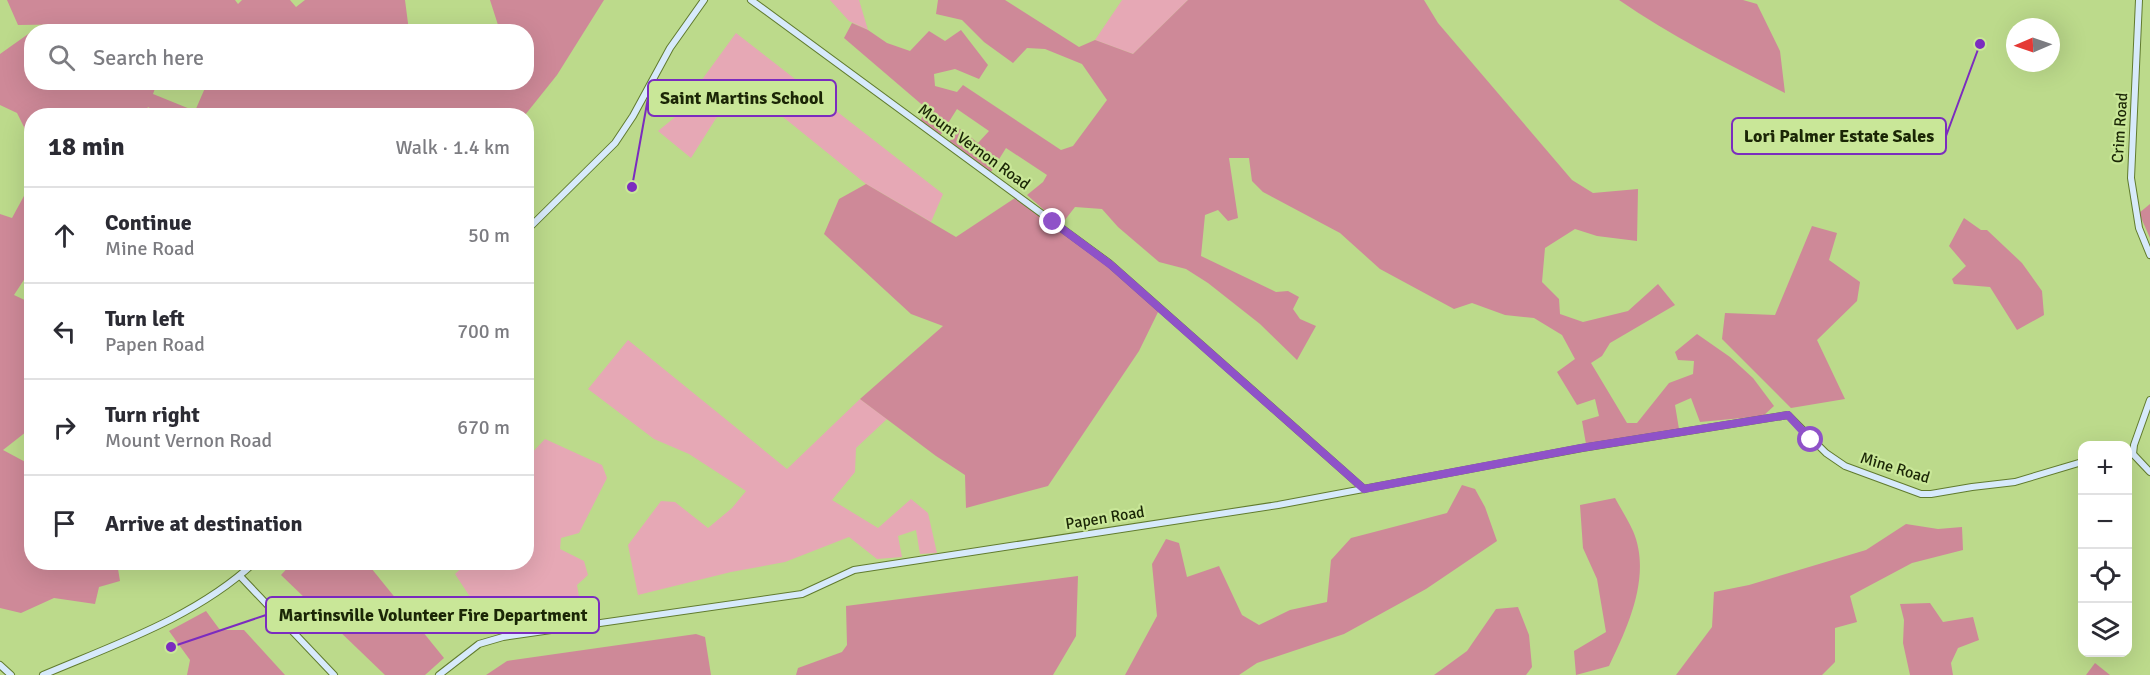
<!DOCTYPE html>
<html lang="en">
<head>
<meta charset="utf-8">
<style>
  body { margin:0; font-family:Signika,sans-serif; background:#f2f2f3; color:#2b2b33 }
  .controls { position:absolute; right:18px; bottom:18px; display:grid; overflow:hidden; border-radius:12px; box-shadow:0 6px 24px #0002 }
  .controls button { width:54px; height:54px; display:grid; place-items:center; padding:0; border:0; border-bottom:2px solid #e1e1e2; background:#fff; color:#2b2b33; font:30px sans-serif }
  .compass { position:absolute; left:2006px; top:18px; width:54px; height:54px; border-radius:50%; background:#fff; box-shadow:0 6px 24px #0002; rotate:268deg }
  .stop { position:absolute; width:18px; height:18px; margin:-14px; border:4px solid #8f52c8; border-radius:50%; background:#fff }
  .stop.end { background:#8f52c8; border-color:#fff; box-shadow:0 2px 6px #0008 }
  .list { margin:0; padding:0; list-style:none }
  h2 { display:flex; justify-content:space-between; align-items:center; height:78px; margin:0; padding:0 24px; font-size:26px }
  h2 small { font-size:20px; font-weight:400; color:#7c7c81 }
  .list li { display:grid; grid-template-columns:39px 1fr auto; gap:18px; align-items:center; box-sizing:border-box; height:96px; padding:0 24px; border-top:2px solid #e1e1e2 }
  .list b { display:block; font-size:22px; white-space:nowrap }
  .list p { margin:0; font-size:20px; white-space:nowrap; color:#7c7c81 }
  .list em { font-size:20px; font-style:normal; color:#7c7c81 }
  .icon { flex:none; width:33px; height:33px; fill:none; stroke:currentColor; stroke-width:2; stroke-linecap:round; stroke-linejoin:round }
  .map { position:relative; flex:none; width:2150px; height:675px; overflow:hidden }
  .search { position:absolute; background:#fff; box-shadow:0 6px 24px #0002; left:24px; top:24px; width:510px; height:66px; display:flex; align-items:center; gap:15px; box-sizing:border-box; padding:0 21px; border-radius:24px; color:#7c7c81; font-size:22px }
  .panel { position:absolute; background:#fff; box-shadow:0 6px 24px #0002; left:24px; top:108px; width:510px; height:462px; border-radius:24px }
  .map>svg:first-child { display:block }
  .green { fill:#e6a8b5 }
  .forest { fill:#ce8998 }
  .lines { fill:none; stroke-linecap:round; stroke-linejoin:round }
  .secondary-casing { stroke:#617b2e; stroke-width:8 }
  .secondary { stroke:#d7eafb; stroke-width:6 }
  .route { stroke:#8f52c8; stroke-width:8 }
  .labels { text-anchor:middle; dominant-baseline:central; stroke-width:4.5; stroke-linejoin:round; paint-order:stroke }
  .street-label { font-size:16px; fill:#1b2606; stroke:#c9e798 }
  .leader { fill:none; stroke:#7b2cbf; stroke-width:2 }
  .callout-dot { fill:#7b2cbf; stroke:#c9e798; stroke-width:2 }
  .callout { fill:#c9e798; stroke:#7b2cbf; stroke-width:2 }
  .callout-label { font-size:18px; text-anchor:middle; font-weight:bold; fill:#1b2606 }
</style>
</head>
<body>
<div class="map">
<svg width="2150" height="675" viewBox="0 0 2150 675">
  <rect width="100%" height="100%" fill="#bcda8b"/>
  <g class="green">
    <path d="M 830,0 L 859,0 L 868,30 L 849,21 Z"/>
    <path d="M 1122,0 L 1188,0 L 1133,54 L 1095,40 Z"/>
    <path d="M 736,33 L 943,194 L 931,222 L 866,184 L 757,96 L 725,104 L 691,158 L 658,131 L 674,118 Z"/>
    <path d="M 628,340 L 787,469 L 860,399 L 887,419 L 856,448 L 855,472 L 832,500 L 878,528 L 911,499 L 928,513 L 937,553 L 920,554 L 916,530 L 898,536 L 902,557 L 877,559 L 849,537 L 785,562 L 731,572 L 638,595 L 628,545 L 661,501 L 675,502 L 708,528 L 732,508 L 746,491 L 689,454 L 654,439 L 588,389 Z"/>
    <path d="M 545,439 L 602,465 L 607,478 L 579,533 L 561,538 L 560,549 L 584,561 L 588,575 L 577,585 L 580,602 L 543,602 L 480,612 L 455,574 L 467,563 L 526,562 L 527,530 L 534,514 L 527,507 L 527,458 Z"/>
  </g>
  <g class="forest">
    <path d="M 7,0 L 235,0 L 238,4 L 242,0 L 290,0 L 296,7 L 305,0 L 405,0 L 409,31 L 162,32 L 149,24 L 146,31 L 100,32 L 105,27 L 89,24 L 18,25 Z"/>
    <path d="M 490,0 L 604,0 L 557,75 L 525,115 L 163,116 L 148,107 L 143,115 L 32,116 L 31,141 L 17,113 L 0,105 L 0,54 L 31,32 L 32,82 L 157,83 L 153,94 L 195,111 L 205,88 L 184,83 L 526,82 L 526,32 L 492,31 L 498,25 Z"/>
    <path d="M 938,0 L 1005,0 L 1079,47 L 1095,40 L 1133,54 L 1188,0 L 1424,0 L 1438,23 L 1572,180 L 1593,193 L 1638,189 L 1637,241 L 1597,236 L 1575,229 L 1545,248 L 1542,282 L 1559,299 L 1560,314 L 1583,322 L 1628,311 L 1658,284 L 1675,305 L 1610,343 L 1602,356 L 1591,363 L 1627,423 L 1637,423 L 1669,383 L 1693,374 L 1694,361 L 1678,360 L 1675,352 L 1697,334 L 1730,357 L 1753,378 L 1774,406 L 1763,416 L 1700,422 L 1691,398 L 1675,405 L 1679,429 L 1586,444 L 1582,421 L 1599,416 L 1595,399 L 1577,405 L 1557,372 L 1575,359 L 1562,335 L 1534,318 L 1505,315 L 1472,303 L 1454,309 L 1380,269 L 1340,233 L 1263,192 L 1252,181 L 1249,158 L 1229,158 L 1238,218 L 1228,221 L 1218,210 L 1205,215 L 1201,256 L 1276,292 L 1288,291 L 1299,297 L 1293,309 L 1300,319 L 1316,326 L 1297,360 L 1260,324 L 1208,283 L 1186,269 L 1159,262 L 1118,227 L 1102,209 L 1075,207 L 1061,225 L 1027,195 L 1043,182 L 1047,175 L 1006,148 L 991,172 L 949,142 L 960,129 L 978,143 L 989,131 L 957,109 L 940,136 L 920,121 L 927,109 L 844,38 L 852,23 L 868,30 L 887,43 L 910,51 L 929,31 L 945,41 L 961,30 L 988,65 L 979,79 L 955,69 L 934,74 L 935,86 L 957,92 L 963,85 L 1061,150 L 1073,146 L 1107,100 L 1082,64 L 1045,49 L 1027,48 L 1013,63 L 984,42 L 962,20 L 936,14 Z"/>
    <path d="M 1619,0 L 1743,0 L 1757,4 L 1780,51 L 1785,93 C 1728,64 1672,37 1619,0 Z"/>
    <path d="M 31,183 L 31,269 L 14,295 L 31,303 L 31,428 L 3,450 L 31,465 L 32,562 L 117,563 L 120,581 L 99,587 L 95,604 L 54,598 L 21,613 L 0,608 L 0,214 L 12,218 Z"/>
    <path d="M 866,184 L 956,237 L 1018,196 L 1109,263 L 1160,308 L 1139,351 L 1048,486 L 966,508 L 965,475 L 936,456 L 860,399 L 943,326 L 911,314 L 824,234 L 839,199 Z"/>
    <path d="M 2150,204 L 2150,238 L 2139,213 Z"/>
    <path d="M 1964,218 L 1981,230 L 1987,230 L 2022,263 L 2042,291 L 2044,315 L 2017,330 L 1990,287 L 1954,284 L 1952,279 L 1966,266 L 1949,246 Z"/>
    <path d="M 1812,226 L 1837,233 L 1829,260 L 1860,282 L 1857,301 L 1817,340 L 1845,399 L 1791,408 L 1722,339 L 1725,313 L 1775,315 Z"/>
    <path d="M 1462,485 L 1475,489 L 1485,507 L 1497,541 L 1426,589 L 1344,634 L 1257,663 L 1239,675 L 1125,675 L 1157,616 L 1152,564 L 1166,539 L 1179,543 L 1187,577 L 1219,566 L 1242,615 L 1259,625 L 1290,610 L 1327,602 L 1331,560 L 1351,538 L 1447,513 Z"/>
    <path d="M 1615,498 C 1621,509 1628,520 1633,531 C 1652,575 1628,627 1609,666 L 1576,675 L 1574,651 L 1606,632 L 1597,579 L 1583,548 L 1580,505 Z"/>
    <path d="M 1906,524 L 1938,529 L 1962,527 L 1963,550 L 1912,563 L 1850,596 L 1857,622 L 1835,628 L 1835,662 L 1822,675 L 1676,675 L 1712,627 L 1714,592 L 1749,585 L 1866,550 Z"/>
    <path d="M 292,563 L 367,563 L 444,658 L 425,675 L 385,675 L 281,575 Z"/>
    <path d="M 1078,576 L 1076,636 L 1053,675 L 796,675 L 798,668 L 842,652 L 847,645 L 846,606 Z"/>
    <path d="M 1930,603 L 1943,622 L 1973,617 L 1979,640 L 1958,648 L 1951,663 L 1953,675 L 1910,675 L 1903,643 L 1904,620 L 1900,604 Z"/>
    <path d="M 1518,607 L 1529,635 L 1532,667 L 1526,675 L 1434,675 L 1467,651 L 1496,609 Z"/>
    <path d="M 206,611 L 220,630 L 244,630 L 285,675 L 187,675 L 190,660 L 169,631 Z"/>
    <path d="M 696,634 L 705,637 L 711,675 L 486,675 L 507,661 Z"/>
    <path d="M 2095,663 L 2110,675 L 2086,675 Z"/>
  </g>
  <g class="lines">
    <g class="secondary-casing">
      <g id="secondary">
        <path d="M 751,0 L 1109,263 L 1364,489"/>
        <path d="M 2139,0 L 2131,178 L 2139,228 L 2150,255"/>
        <path d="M 526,231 L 615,143 L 633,116 L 670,48 L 704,0"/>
        <path d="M 2128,453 L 2133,454 L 2150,472"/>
        <path d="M 2133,454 L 2134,445 L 2150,400"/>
        <path d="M 240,576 L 334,675"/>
        <path d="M 0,665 L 11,675"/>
        <path d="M 43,675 C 116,644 196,617 255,562"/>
        <path d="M 439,675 L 479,644 L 503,637 L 802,594 L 854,570 L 1278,505 L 1582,448 L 1788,415 L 1826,453 L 1845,466 L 1921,494 L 1931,494 L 1972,487 L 2015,482 L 2082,462"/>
      </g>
    </g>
    <use href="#secondary" class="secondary"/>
  </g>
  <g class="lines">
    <path class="route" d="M 1053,222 L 1111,265 L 1364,489 L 1581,448 L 1788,415 L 1811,440"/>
  </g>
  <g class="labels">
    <g class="street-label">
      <text transform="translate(2120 128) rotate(-86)">Crim Road</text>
      <text transform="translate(974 147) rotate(36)">Mount Vernon Road</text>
      <text transform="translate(1895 468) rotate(17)">Mine Road</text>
      <text transform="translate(1105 518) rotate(-9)">Papen Road</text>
    </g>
  </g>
  <path class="leader" d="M632 187L648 98M1980 44L1946 136M171 647L266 615"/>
  <g class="callout-dot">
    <circle cx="632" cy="187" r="6"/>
    <circle cx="1980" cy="44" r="6"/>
    <circle cx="171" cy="647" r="6"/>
  </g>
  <g class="callout">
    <rect x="648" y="80" width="188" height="36" rx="6"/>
    <rect x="1732" y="118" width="214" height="36" rx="6"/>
    <rect x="266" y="597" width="333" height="36" rx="6"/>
  </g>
  <g class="callout-label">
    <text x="742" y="104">Saint Martins School</text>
    <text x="1839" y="142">Lori Palmer Estate Sales</text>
    <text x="433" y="621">Martinsville Volunteer Fire Department</text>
  </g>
</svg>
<div class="controls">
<button>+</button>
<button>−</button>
<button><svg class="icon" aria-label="locate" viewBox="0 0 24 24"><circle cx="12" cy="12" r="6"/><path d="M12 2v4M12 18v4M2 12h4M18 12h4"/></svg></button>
<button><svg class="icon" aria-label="layers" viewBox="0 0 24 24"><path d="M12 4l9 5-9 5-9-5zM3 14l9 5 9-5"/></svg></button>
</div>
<svg class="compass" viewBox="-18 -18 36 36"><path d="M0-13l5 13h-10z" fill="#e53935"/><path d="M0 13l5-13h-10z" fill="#7c7c81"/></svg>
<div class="stop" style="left:1811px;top:440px"></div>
<div class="stop end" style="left:1053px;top:222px"></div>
<div class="search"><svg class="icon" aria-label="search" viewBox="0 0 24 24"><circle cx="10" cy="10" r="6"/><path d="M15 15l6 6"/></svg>Search here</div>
<section class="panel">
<h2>18 min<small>Walk · 1.4 km</small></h2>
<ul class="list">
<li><svg class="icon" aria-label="ahead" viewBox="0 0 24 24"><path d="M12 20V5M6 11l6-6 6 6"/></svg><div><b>Continue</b><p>Mine Road</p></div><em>50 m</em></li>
<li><svg class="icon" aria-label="left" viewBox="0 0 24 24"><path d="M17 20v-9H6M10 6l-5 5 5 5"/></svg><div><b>Turn left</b><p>Papen Road</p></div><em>700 m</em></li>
<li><svg class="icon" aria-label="right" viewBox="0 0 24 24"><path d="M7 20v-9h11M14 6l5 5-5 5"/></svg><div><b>Turn right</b><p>Mount Vernon Road</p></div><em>670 m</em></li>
<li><svg class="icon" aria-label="arrive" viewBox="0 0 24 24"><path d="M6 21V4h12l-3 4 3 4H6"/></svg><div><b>Arrive at destination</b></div></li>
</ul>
</section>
</div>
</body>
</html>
